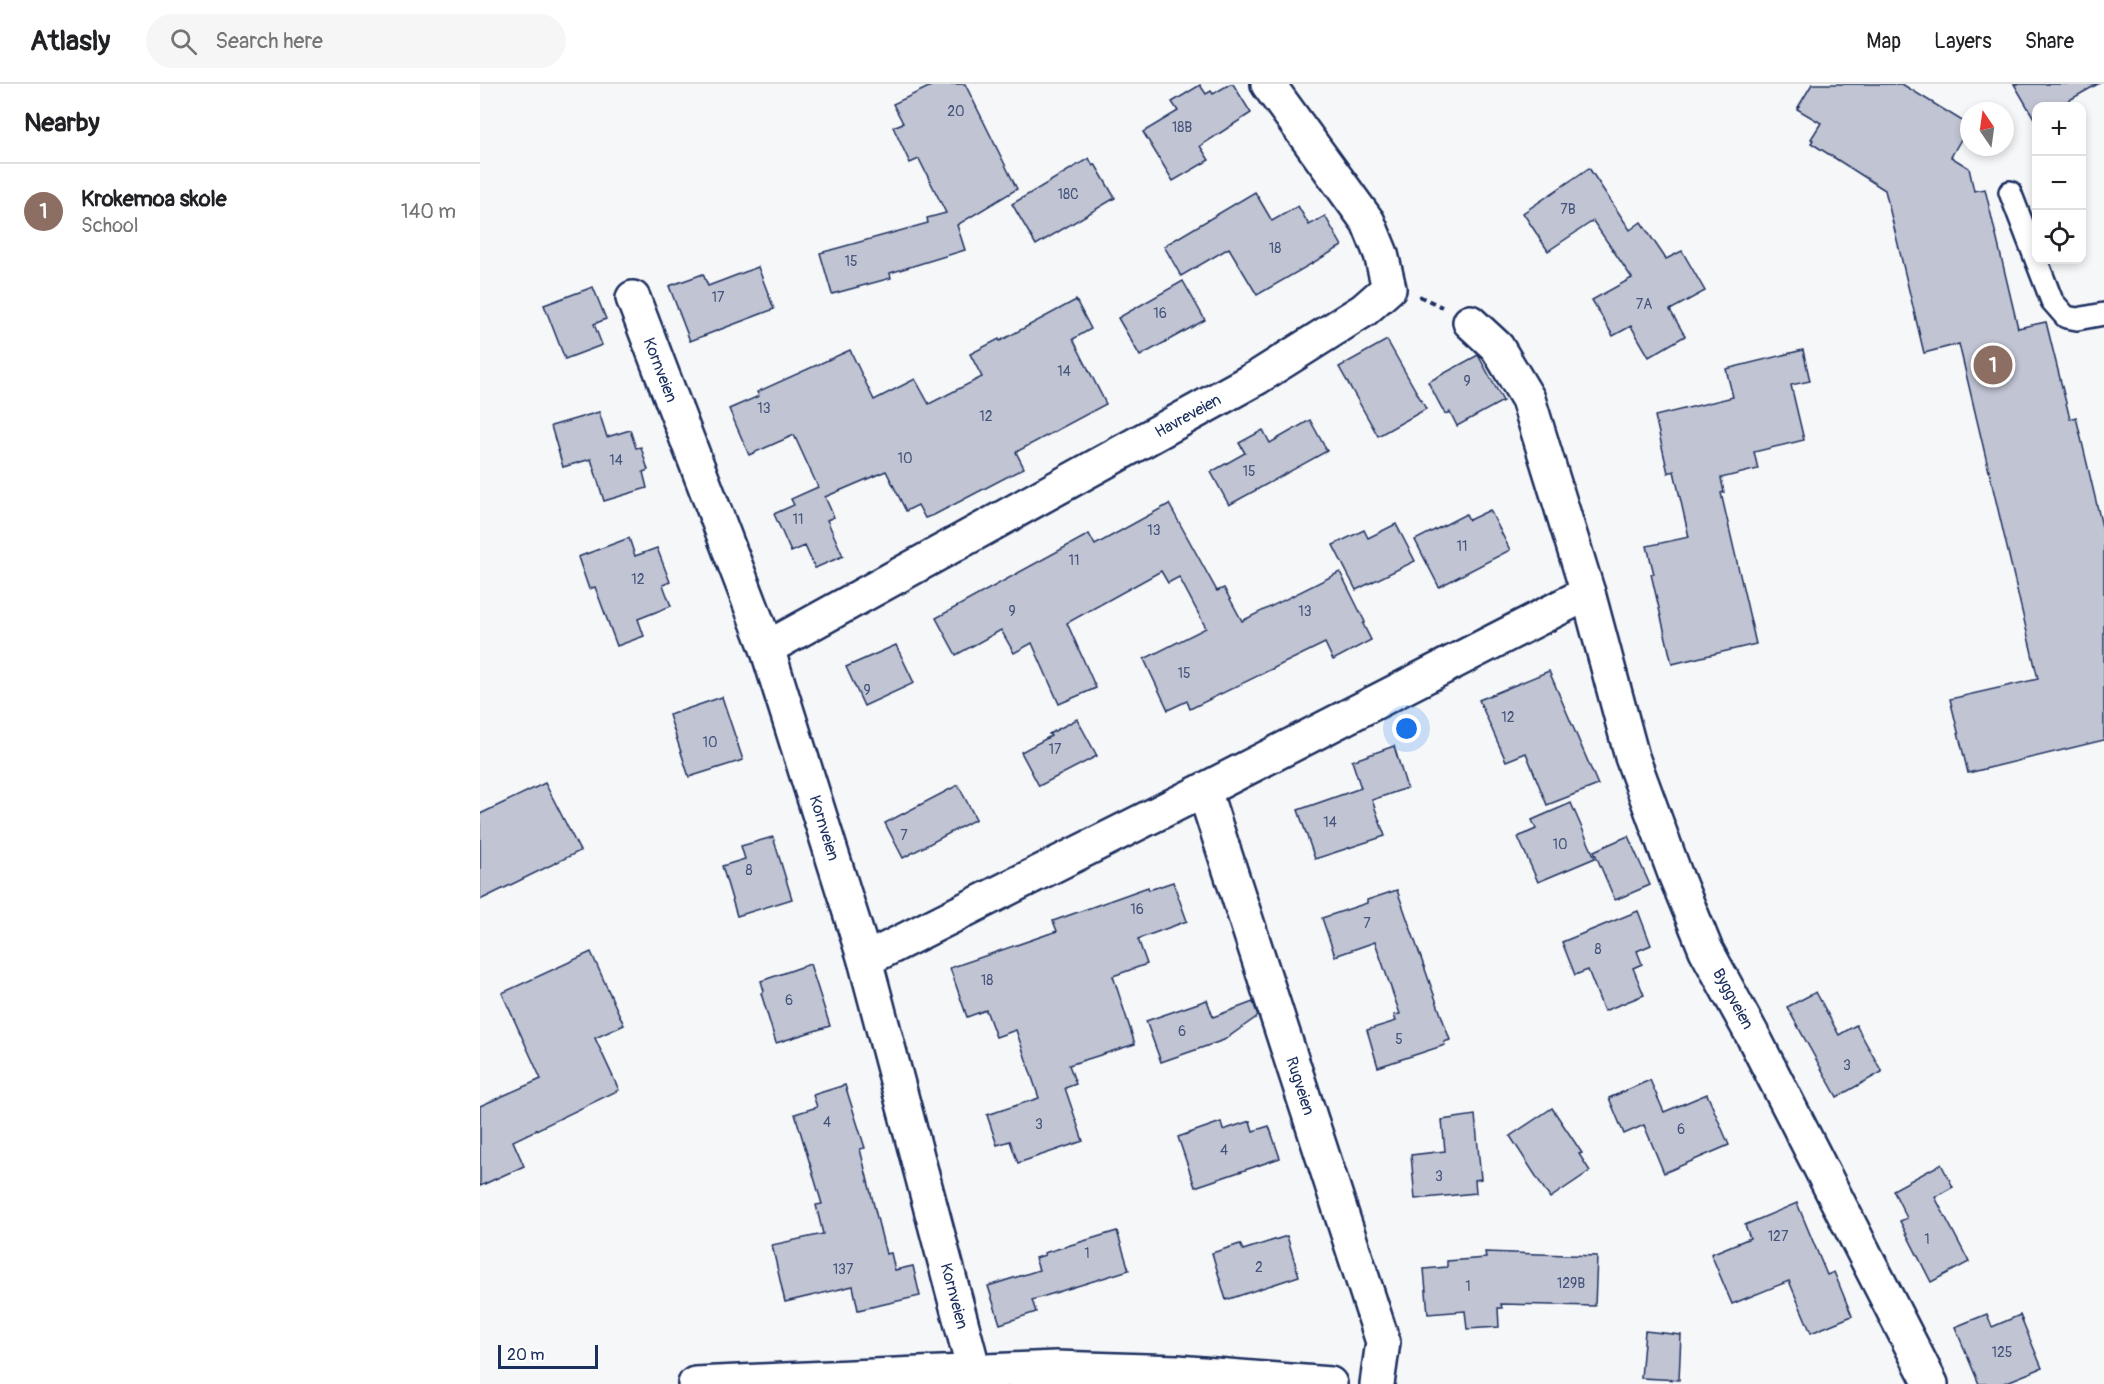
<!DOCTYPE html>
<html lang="en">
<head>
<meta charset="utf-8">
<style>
  body { margin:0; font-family:Pangolin,sans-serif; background:#f6f6f6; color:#202124 }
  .controls { position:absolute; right:18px; top:18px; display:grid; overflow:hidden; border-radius:12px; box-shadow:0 3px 9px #0003 }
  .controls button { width:54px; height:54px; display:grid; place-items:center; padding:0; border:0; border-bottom:2px solid #e0e0e0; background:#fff; color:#202124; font:30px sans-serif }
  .compass { position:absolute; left:1480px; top:18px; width:54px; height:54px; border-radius:50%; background:#fff; box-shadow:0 3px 9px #0003; rotate:347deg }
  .scale { position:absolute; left:18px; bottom:15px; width:100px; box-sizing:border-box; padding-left:6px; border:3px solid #1b2f5e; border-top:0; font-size:16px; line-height:21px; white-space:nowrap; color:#1b2f5e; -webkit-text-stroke:4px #fff; paint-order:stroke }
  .you { position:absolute; left:927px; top:645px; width:21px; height:21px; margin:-15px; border:4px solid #fff; border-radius:50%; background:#1a73e8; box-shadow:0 0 0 9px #1a73e833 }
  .badge { display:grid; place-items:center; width:39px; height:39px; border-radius:50%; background:#1f6fb2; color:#fff; font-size:20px; font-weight:700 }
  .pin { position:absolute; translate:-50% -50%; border:3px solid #fff; box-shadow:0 2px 6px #0006 }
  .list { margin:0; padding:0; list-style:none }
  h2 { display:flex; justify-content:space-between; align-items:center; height:78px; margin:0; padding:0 24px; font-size:26px }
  h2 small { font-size:20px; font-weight:400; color:#757577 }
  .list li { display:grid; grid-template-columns:39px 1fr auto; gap:18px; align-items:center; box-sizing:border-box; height:96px; padding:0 24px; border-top:2px solid #e0e0e0 }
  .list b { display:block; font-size:22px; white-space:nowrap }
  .list p { margin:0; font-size:20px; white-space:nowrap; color:#757577 }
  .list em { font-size:20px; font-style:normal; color:#757577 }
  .icon { flex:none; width:33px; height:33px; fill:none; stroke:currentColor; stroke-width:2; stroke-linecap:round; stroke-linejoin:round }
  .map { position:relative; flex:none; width:1624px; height:1300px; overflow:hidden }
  header { display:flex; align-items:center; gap:36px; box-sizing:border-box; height:84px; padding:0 30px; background:#fff; border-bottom:2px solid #e0e0e0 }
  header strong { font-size:28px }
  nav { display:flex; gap:33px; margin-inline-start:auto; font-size:21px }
  .search { width:420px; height:54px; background:#f6f6f6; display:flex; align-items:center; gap:15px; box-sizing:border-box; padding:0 21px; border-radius:33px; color:#757577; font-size:22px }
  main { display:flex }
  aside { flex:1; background:#fff }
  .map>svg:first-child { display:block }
  .building { fill:#c0c4d3; stroke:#1b2f5e; stroke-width:1.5 }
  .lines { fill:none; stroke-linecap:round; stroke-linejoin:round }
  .service-casing { stroke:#1b2f5e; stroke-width:26 }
  .minor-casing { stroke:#1b2f5e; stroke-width:38 }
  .secondary-casing { stroke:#1b2f5e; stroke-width:38 }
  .path { stroke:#1b2f5e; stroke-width:4; stroke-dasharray:6 4.5; stroke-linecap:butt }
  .service { stroke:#fff; stroke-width:21 }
  .minor { stroke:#fff; stroke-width:33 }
  .secondary { stroke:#fff; stroke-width:33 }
  .labels { text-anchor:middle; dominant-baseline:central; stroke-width:6; stroke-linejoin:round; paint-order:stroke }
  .number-label { font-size:14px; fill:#44547b }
  .street-label { font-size:16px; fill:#1b2f5e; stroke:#fff }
</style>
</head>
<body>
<header>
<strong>Atlasly</strong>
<div class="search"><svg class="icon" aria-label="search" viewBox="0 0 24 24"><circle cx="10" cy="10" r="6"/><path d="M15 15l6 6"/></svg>Search here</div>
<nav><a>Map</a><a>Layers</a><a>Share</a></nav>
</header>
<main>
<aside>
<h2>Nearby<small></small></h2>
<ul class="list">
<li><span class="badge" style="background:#8d6e63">1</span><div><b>Krokemoa skole</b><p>School</p></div><em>140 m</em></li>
</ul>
</aside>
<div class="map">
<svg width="1624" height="1300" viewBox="0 0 1624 1300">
  <rect width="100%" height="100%" fill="#f6f7f9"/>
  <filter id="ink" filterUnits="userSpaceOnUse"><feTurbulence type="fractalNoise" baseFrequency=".0167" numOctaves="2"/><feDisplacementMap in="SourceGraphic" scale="12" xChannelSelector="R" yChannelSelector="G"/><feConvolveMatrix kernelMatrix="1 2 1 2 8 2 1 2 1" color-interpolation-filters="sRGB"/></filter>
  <g filter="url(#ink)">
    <g class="building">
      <path d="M 455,0 L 485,0 L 537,105 L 477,141 L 485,166 L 410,189 L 411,194 L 352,210 L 340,169 L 448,139 L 447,134 L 466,129 L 439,75 L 430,79 L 413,43 L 423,39 L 413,20 Z"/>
      <path d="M 750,0 L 753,0 L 771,29 L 720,62 L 729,76 L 693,97 L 663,48 L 698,27 L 692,18 L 720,1 L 726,10 L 731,7 L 733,10 Z"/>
      <path d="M 1332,0 L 1422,0 L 1489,41 L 1471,73 L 1489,84 L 1494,107 L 1505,105 L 1538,244 L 1566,238 L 1590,335 L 1596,333 L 1624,451 L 1624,656 L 1488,689 L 1470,615 L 1558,595 L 1479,260 L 1444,269 L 1405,106 L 1331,59 L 1333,56 L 1331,55 L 1341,39 L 1317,25 Z"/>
      <path d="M 1534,0 L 1618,0 L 1579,22 L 1557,22 L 1555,36 Z"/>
      <path d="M 609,74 L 613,82 L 615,80 L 635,114 L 556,161 L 532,120 Z"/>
      <path d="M 1109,84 L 1150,146 L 1161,138 L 1186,175 L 1202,167 L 1225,207 L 1190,226 L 1205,252 L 1169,273 L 1151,242 L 1133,252 L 1112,216 L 1152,194 L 1113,137 L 1068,167 L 1043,129 Z"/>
      <path d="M 775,108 L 792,137 L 818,122 L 829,141 L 845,132 L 862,162 L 777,211 L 749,164 L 701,192 L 684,162 Z"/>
      <path d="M 278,183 L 294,225 L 210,257 L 189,202 L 223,190 L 228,202 Z"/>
      <path d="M 703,197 L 725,236 L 660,272 L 638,234 Z"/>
      <path d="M 113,203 L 126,235 L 114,240 L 122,261 L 85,275 L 64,221 Z"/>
      <path d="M 596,216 L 611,245 L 593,255 L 626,320 L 536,368 L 544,384 L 454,431 L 445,434 L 438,421 L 426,427 L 406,387 L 345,413 L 354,433 L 347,436 L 363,472 L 335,484 L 325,462 L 311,468 L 294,430 L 314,421 L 311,415 L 338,403 L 314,351 L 269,371 L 249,325 L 279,312 L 277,308 L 370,266 L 394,316 L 435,295 L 449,320 L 502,293 L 490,270 L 519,255 L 520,257 Z"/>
      <path d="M 907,256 L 946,325 L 898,352 L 859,283 Z"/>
      <path d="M 1323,266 L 1330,297 L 1311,301 L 1324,356 L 1274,368 L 1278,385 L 1241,394 L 1244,408 L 1241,409 L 1276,560 L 1192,580 L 1171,490 L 1174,490 L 1167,462 L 1209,453 L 1194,387 L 1188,389 L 1175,332 L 1253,313 L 1246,285 Z"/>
      <path d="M 998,271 L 1023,317 L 977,342 L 970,328 L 965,330 L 948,298 Z"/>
      <path d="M 119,328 L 127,353 L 150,346 L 156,364 L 161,363 L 168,386 L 163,388 L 167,404 L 124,417 L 111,375 L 83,383 L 71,342 Z"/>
      <path d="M 830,336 L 847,367 L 749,421 L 731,388 L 765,369 L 759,359 L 783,346 L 790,359 Z"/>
      <path d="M 689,420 L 737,507 L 744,504 L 762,537 L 860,488 L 885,538 L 883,540 L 891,556 L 853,576 L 845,559 L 710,625 L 707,617 L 688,626 L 664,575 L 726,544 L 699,493 L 688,499 L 681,487 L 587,539 L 616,604 L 579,620 L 552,559 L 534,569 L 521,546 L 476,571 L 456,534 L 609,450 L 615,461 Z"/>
      <path d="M 1010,426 L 1030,466 L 959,503 L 935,456 L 986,430 L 989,436 Z"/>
      <path d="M 916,440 L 935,477 L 876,506 L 853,461 L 884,446 L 888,454 Z"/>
      <path d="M 149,454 L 155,472 L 177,464 L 190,498 L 183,501 L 191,522 L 158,535 L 164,552 L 137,562 L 115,503 L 109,505 L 98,473 Z"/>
      <path d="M 416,561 L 434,599 L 384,622 L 366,583 Z"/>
      <path d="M 1069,587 L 1118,701 L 1067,721 L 1046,669 L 1026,677 L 999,616 Z"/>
      <path d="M 242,613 L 263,676 L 209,693 L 189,631 Z"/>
      <path d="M 597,635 L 617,672 L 559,702 L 541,668 L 571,652 L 569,650 Z"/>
      <path d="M 914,662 L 927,704 L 892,716 L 905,752 L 835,775 L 818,726 L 881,704 L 872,677 Z"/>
      <path d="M 65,699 L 100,767 L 0,816 L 0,730 Z"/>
      <path d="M 478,701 L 496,735 L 423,774 L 405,739 Z"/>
      <path d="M 1091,719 L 1115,774 L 1058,798 L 1038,753 L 1056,745 L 1052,736 Z"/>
      <path d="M 1148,752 L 1170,801 L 1135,816 L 1114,767 Z"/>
      <path d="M 293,753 L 312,815 L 257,832 L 242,782 L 265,775 L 261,762 Z"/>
      <path d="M 693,798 L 707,837 L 658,855 L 667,880 L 633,892 L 655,960 L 589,981 L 596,1000 L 585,1004 L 603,1057 L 538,1079 L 530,1057 L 517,1061 L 507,1031 L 559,1014 L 536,946 L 516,953 L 506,926 L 487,933 L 470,884 L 577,847 L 573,837 L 668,803 L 669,806 Z"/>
      <path d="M 917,806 L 970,956 L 964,958 L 965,961 L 898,983 L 887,946 L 916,937 L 914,931 L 920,930 L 895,858 L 855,872 L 842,834 L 887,819 L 887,816 Z"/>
      <path d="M 1158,827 L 1171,861 L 1157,867 L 1162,880 L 1153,884 L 1164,911 L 1124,927 L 1108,886 L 1095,891 L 1082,858 Z"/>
      <path d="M 111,868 L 144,941 L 115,954 L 139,1006 L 33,1057 L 44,1082 L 0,1102 L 0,1022 L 61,995 L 22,909 Z"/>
      <path d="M 330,880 L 350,942 L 296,959 L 281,909 L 284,907 L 281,897 Z"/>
      <path d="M 1336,908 L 1359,951 L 1376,941 L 1402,988 L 1357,1013 L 1307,923 Z"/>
      <path d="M 727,916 L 733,933 L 773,918 L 778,932 L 744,956 L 681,978 L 666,937 Z"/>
      <path d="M 1170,996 L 1184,1028 L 1227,1010 L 1249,1061 L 1184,1089 L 1164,1041 L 1144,1050 L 1129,1014 Z"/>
      <path d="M 365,1001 L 385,1064 L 380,1065 L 406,1170 L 411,1169 L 415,1186 L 433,1182 L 440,1212 L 378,1226 L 373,1202 L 305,1218 L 292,1161 L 343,1150 L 336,1121 L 342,1120 L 315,1030 L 337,1023 L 333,1011 Z"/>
      <path d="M 1072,1024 L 1102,1069 L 1099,1070 L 1110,1087 L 1070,1114 L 1030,1052 Z"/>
      <path d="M 995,1031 L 1001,1095 L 995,1096 L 996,1109 L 935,1115 L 931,1071 L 965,1067 L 962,1036 Z"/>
      <path d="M 770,1037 L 773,1047 L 789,1042 L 800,1074 L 715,1103 L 698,1053 L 741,1038 L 743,1046 Z"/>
      <path d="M 1461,1080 L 1473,1103 L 1455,1113 L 1489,1178 L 1451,1198 L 1420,1137 L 1427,1134 L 1413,1106 Z"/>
      <path d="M 1317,1119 L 1347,1191 L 1354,1188 L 1372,1232 L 1331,1249 L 1309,1197 L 1252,1220 L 1231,1170 L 1270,1154 L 1265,1141 Z"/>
      <path d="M 637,1147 L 649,1186 L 552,1216 L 556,1228 L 520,1240 L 508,1202 L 559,1186 L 555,1174 L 565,1171 L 564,1169 Z"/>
      <path d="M 807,1152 L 819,1192 L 746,1216 L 732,1169 L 760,1160 L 763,1166 Z"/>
      <path d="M 1005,1168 L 1117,1172 L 1115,1222 L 1021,1220 L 1022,1224 L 1018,1224 L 1019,1243 L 987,1245 L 985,1227 L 948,1230 L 944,1185 L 967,1183 L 967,1177 L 1006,1174 Z"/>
      <path d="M 1507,1230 L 1512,1243 L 1540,1231 L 1562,1284 L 1522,1300 L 1499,1300 L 1475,1243 Z"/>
      <path d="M 1165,1247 L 1201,1251 L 1199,1296 L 1161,1294 Z"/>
    </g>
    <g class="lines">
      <g class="service-casing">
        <path id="service" d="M 1530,108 L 1572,217 L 1586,233 L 1597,235 L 1624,230"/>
      </g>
      <g class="minor-casing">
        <g id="minor">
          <path d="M 153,214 L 287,564 L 385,876 L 494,1287"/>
          <path d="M 1108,509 L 1152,673 L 1195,790 L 1226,866 L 1274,954 L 1451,1300"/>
          <path d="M 287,564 L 778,293 L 884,226 L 909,204 L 901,170 L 888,138 L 788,0"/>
          <path d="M 724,706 L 903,1258 L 897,1300"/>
          <path d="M 385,876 L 724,706 L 1108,509 L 1048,315 L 1017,263 L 990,238"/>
        </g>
      </g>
      <g class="secondary-casing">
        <path id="secondary" d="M 215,1300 L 576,1284 L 697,1288 L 850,1300"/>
      </g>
      <path class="path" d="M 939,212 L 962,223"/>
      <use href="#service" class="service"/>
      <use href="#minor" class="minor"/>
      <use href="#secondary" class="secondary"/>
    </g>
  </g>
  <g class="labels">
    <g class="number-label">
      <text x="476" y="27">20</text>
      <text x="702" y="43">18B</text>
      <text x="588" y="110">18C</text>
      <text x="1088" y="125">7B</text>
      <text x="795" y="164">18</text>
      <text x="371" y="177">15</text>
      <text x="238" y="213">17</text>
      <text x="1164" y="220">7A</text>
      <text x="680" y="229">16</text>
      <text x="584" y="287">14</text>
      <text x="987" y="297">9</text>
      <text x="284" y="324">13</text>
      <text x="506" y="332">12</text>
      <text x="425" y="374">10</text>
      <text x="136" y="376">14</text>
      <text x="769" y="387">15</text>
      <text x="318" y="435">11</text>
      <text x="674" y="446">13</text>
      <text x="982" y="462">11</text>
      <text x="594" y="476">11</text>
      <text x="158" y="495">12</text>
      <text x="532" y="527">9</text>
      <text x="825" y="527">13</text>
      <text x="704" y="589">15</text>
      <text x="387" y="606">9</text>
      <text x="1028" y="633">12</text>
      <text x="230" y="658">10</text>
      <text x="575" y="665">17</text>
      <text x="850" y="738">14</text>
      <text x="424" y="751">7</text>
      <text x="1080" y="760">10</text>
      <text x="269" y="786">8</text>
      <text x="657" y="825">16</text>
      <text x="887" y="839">7</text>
      <text x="1118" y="865">8</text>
      <text x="507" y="896">18</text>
      <text x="309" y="916">6</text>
      <text x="702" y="947">6</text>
      <text x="919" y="955">5</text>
      <text x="1367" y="981">3</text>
      <text x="347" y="1038">4</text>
      <text x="559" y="1040">3</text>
      <text x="1201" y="1045">6</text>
      <text x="744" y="1066">4</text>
      <text x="959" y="1092">3</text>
      <text x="1298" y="1152">127</text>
      <text x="1447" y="1155">1</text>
      <text x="607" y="1169">1</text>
      <text x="779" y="1183">2</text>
      <text x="363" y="1185">137</text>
      <text x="1091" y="1199">129B</text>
      <text x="988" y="1202">1</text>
      <text x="1522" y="1268">125</text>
    </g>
    <g class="street-label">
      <text transform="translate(180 286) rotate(69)">Kornveien</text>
      <text transform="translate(708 332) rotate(-29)">Havreveien</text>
      <text transform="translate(344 744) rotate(73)">Kornveien</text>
      <text transform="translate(1253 915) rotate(61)">Byggveien</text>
      <text transform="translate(820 1002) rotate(72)">Rugveien</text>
      <text transform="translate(474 1212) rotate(75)">Kornveien</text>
    </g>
  </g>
</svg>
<div class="controls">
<button>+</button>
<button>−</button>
<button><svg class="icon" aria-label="locate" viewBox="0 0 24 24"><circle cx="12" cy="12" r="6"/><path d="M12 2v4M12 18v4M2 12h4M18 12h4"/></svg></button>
</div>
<svg class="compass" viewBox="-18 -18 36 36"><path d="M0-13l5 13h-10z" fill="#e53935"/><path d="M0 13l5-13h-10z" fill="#757577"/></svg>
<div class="scale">20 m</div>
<div class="you"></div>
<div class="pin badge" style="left:1513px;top:281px;background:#8d6e63">1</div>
</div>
</main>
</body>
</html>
